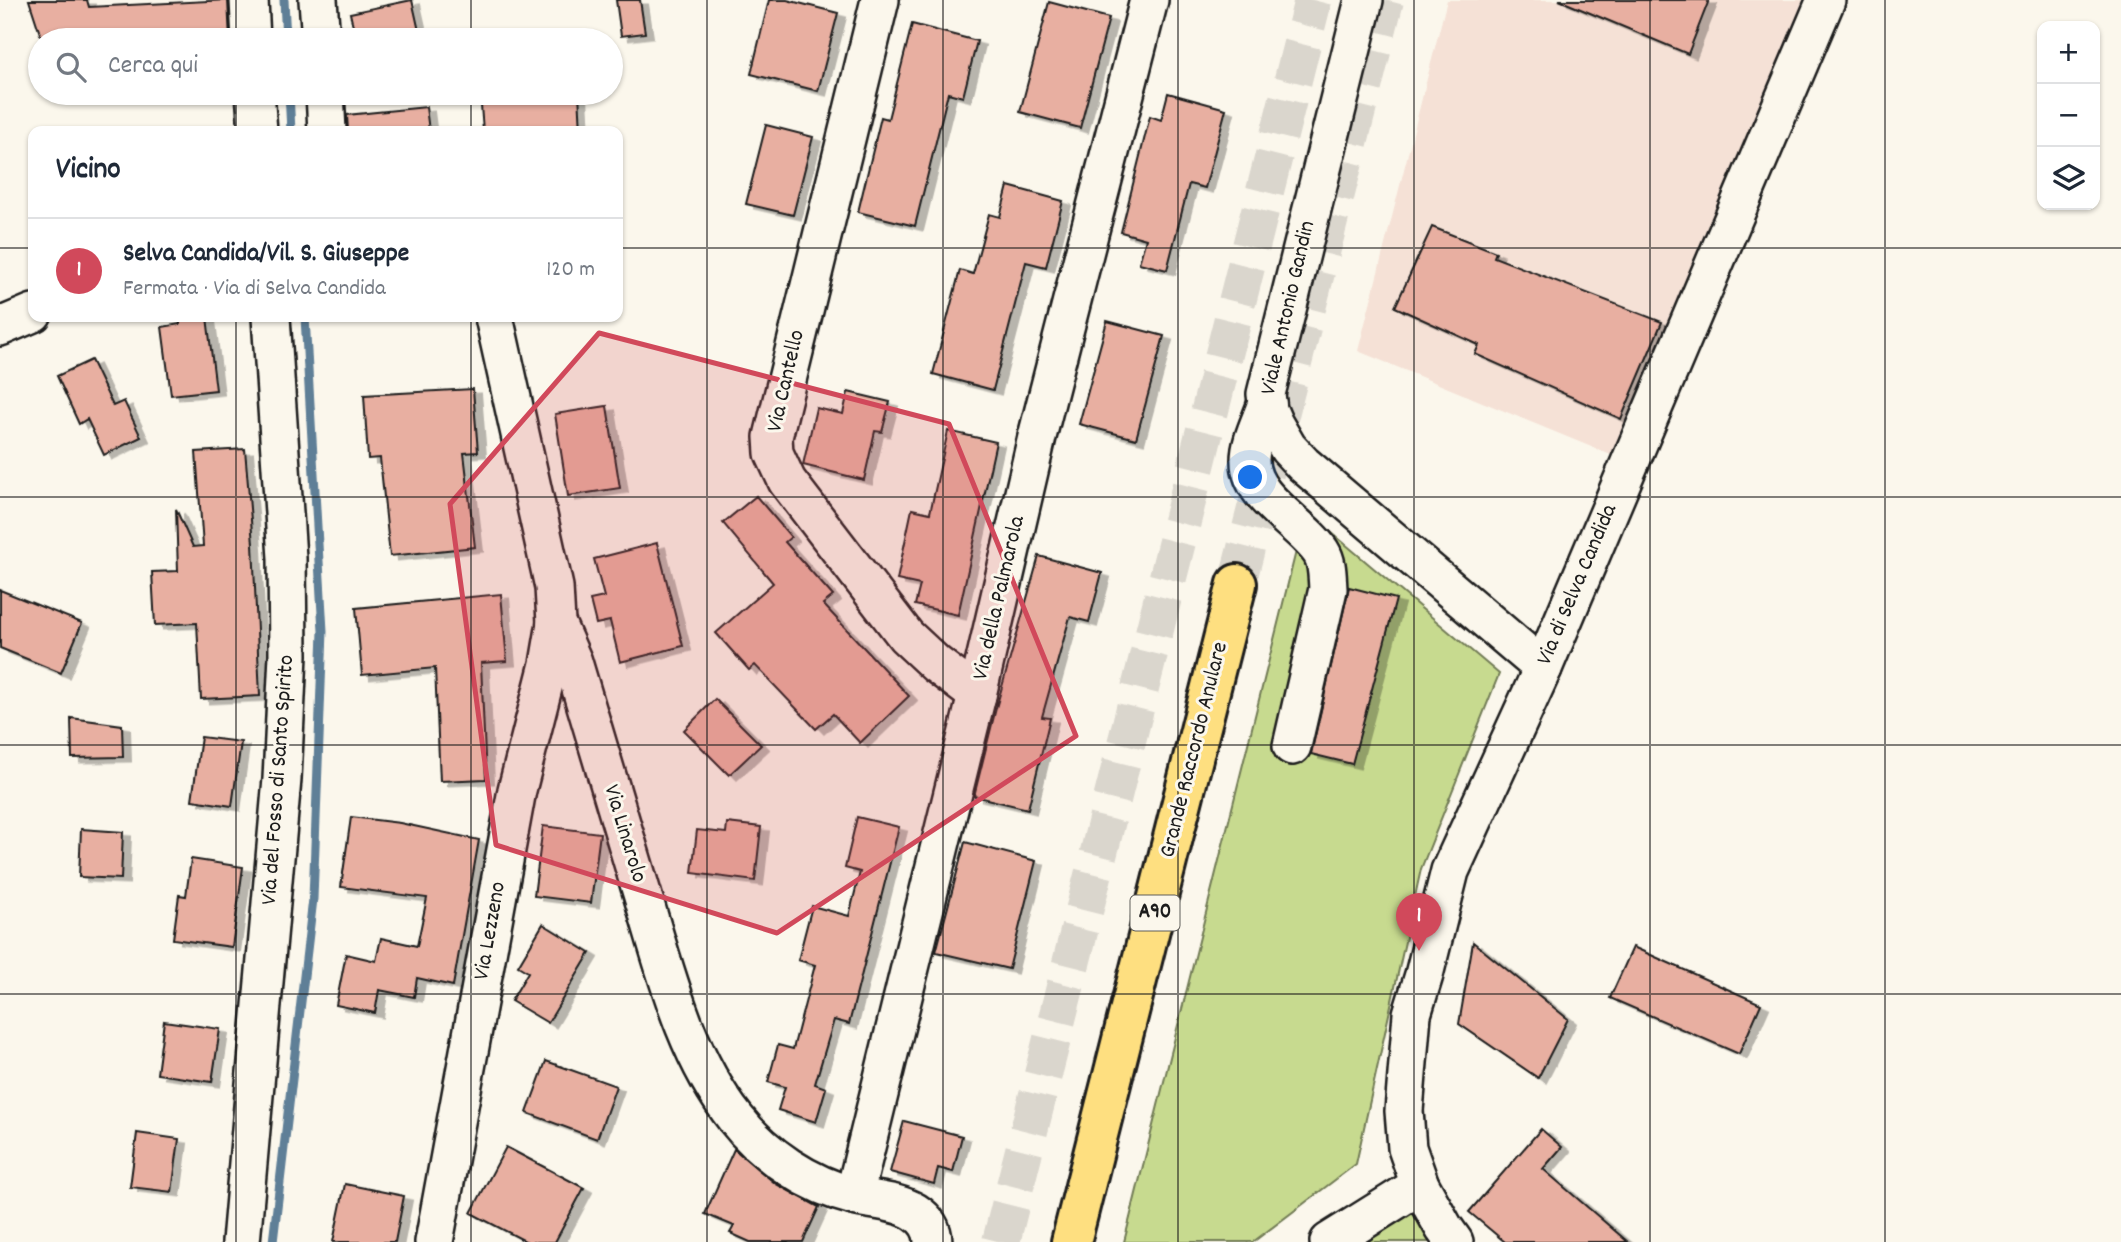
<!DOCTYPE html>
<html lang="it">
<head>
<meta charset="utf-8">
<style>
  body { margin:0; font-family:Dekko,sans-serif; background:#f2f2f3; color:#1f2937 }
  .controls { position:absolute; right:21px; top:21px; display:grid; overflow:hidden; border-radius:14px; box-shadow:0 2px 5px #0004 }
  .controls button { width:63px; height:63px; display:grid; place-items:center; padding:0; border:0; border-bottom:2px solid #e0e1e3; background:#fff; color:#1f2937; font:35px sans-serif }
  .you { position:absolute; left:1251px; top:478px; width:24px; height:24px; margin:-18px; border:5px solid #fff; border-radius:50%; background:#1a73e8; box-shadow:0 0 0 10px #1a73e833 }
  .badge { display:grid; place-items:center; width:46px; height:46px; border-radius:50%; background:#d1495b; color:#fff; font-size:23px; font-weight:700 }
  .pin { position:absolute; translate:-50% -58px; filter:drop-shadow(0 2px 4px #0008) }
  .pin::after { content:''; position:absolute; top:37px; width:24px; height:21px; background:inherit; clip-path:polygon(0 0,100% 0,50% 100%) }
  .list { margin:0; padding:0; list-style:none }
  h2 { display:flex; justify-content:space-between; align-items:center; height:91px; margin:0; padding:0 28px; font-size:30px }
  h2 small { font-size:23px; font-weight:400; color:#747a83 }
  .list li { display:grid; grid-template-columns:46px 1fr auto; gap:21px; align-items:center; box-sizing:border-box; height:105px; padding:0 28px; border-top:2px solid #e0e1e3 }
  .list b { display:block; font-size:26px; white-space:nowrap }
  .list p { margin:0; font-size:23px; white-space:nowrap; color:#747a83 }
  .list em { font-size:23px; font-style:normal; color:#747a83 }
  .icon { flex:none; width:38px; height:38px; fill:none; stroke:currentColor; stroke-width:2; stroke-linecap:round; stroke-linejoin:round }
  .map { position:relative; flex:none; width:2121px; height:1242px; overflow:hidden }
  .search { position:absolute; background:#fff; box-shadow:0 2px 5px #0004; left:28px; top:28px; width:595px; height:77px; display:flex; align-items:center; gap:18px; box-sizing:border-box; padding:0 24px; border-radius:38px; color:#747a83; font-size:26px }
  .panel { position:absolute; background:#fff; box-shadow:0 2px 5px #0004; left:28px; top:126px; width:595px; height:196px; border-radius:14px }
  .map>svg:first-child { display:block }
  .built { fill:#f5e1d6 }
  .green { fill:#c7da8f; stroke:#727b56; stroke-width:2 }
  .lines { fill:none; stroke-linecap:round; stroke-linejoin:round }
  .stream { stroke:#5f7f97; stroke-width:9 }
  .building { fill:#e8afa1; stroke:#1c1c1c; stroke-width:2; filter:url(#shadow) }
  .highway-tunnel { stroke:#dad6cd; stroke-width:38; stroke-dasharray:38 19; stroke-linecap:butt }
  .minor-casing { stroke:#1c1c1c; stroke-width:42 }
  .highway-casing { stroke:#1c1c1c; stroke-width:44 }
  .minor { stroke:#fbf7ec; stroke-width:37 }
  .highway { stroke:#fedf80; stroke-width:38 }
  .marked { fill:#d1495b; fill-opacity:0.2; stroke:#d1495b; stroke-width:5; stroke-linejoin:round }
  .grid { fill:none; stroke:#1c1c1c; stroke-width:2; stroke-opacity:0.55 }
  .labels { text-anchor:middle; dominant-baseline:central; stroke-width:6; stroke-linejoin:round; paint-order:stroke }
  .shield { fill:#fbf7ec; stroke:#5f5e5a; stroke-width:2 }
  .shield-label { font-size:21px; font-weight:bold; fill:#1c1c1c }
  .street-label { font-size:23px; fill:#1c1c1c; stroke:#fbf7ec }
</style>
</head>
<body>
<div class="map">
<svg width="2121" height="1242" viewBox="0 0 2121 1242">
  <defs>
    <filter id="shadow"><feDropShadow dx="8" dy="4.5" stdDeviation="0" flood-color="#0004"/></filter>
  </defs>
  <rect width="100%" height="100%" fill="#fbf7ec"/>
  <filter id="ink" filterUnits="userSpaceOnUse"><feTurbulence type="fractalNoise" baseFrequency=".0143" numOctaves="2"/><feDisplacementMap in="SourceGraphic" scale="14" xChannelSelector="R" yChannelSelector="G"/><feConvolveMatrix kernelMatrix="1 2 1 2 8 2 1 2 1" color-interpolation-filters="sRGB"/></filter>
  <g filter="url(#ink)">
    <path class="built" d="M 1447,0 L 1804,0 L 1611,455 L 1358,351 Z"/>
    <g class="green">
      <path d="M 1306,511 L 1499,674 L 1421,869 L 1356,1164 L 1253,1242 L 1124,1242 Z"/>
      <path d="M 1407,1203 L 1435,1242 L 1349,1242 Z"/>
    </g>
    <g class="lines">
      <g class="stream">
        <path d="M 284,0 L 286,40"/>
        <path d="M 289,93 L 291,131"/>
        <path d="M 273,1242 L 313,899 L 323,631 L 305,317"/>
      </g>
    </g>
    <g class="building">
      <path d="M 29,0 L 87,0 L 89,7 L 228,0 L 230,40 L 42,40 Z"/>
      <path d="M 412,0 L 421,40 L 356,40 L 350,13 Z"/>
      <path d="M 616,0 L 640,0 L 645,33 L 621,36 Z"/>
      <path d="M 769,0 L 787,0 L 838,13 L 818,91 L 751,74 Z"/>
      <path d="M 1559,0 L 1709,0 L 1688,54 Z"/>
      <path d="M 1049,2 L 1109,18 L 1080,128 L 1020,112 Z"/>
      <path d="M 912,24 L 977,41 L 963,97 L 948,93 L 915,226 L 858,212 L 881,117 L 888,119 Z"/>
      <path d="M 480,93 L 579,93 L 581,131 L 483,131 Z"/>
      <path d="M 1168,93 L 1226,109 L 1205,188 L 1189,184 L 1167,270 L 1139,263 L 1146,239 L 1121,232 L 1150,116 L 1161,120 Z"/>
      <path d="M 426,107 L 429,131 L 348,131 L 347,115 Z"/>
      <path d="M 766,125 L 813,137 L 793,215 L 746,204 Z"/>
      <path d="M 1008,186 L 1063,201 L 1046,267 L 1026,262 L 993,390 L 933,374 L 960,270 L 973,274 L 989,214 L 1000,217 Z"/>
      <path d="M 1432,227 L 1496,252 L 1494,257 L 1662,322 L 1621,419 L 1475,354 L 1479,345 L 1395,307 Z"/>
      <path d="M 180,317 L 207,317 L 216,390 L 171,395 L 162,327 L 180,324 Z"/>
      <path d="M 1107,321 L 1164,336 L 1136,439 L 1079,424 Z"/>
      <path d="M 91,360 L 113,406 L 124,401 L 141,437 L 104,455 L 87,419 L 79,424 L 57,376 Z"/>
      <path d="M 473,389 L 478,452 L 464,453 L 475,547 L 390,556 L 380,458 L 368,459 L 364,395 Z"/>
      <path d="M 848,392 L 890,402 L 882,432 L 875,431 L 864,480 L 803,465 L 816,408 L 843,414 Z"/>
      <path d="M 607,406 L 620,488 L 568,496 L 555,414 Z"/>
      <path d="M 948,431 L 996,442 L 958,615 L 915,605 L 920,585 L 897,580 L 912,509 L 930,513 Z"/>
      <path d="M 245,449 L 253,544 L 260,696 L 201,699 L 197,623 L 155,625 L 152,572 L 178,571 L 176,509 L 193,547 L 203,546 L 196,452 Z"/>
      <path d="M 756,496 L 791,537 L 785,542 L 833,596 L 823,604 L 909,696 L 860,743 L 833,714 L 816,729 L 755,665 L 749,670 L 716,633 L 773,583 L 723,523 Z"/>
      <path d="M 657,543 L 683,646 L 620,662 L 610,621 L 596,624 L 590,600 L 604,597 L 594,559 Z"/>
      <path d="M 1039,556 L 1102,573 L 1089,622 L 1070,617 L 1042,717 L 1050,718 L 1028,809 L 974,796 L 996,708 Z"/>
      <path d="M 1349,587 L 1396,599 L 1352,764 L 1311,754 Z"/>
      <path d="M 0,590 L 82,623 L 61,673 L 0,648 Z"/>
      <path d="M 501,594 L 507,661 L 481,663 L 486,779 L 440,781 L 435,668 L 362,675 L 356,608 Z"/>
      <path d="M 715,699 L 761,745 L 729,775 L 684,730 Z"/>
      <path d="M 71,718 L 122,725 L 123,757 L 72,758 Z"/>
      <path d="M 201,737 L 241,742 L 232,806 L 192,800 Z"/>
      <path d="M 351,817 L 400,823 L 479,840 L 453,986 L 417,978 L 414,997 L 379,990 L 375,1013 L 336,1005 L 346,954 L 376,961 L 381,938 L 417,946 L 427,898 L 341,887 Z"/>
      <path d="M 857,817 L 899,827 L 849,1024 L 834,1020 L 815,1084 L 826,1088 L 816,1122 L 778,1110 L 785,1087 L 768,1082 L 778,1045 L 793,1049 L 815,965 L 798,960 L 812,906 L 849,916 L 860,872 L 845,868 Z"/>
      <path d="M 727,823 L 761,827 L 755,881 L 692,873 L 697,830 L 726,833 Z"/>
      <path d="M 543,826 L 600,833 L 591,903 L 534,896 Z"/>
      <path d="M 81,829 L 123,832 L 121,879 L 79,877 Z"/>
      <path d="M 965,842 L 1036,861 L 1009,969 L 936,952 Z"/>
      <path d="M 191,859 L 243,867 L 232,947 L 173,939 L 179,895 L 186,896 Z"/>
      <path d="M 543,924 L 590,953 L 548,1023 L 511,1001 L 528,972 L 518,966 Z"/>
      <path d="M 1473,942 L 1568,1019 L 1538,1078 L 1459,1024 Z"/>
      <path d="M 1633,947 L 1761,1004 L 1739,1054 L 1610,998 Z"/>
      <path d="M 164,1021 L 220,1029 L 212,1082 L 157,1074 Z"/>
      <path d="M 546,1061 L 616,1086 L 597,1139 L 527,1113 Z"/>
      <path d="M 904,1121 L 962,1136 L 953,1172 L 938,1168 L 934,1184 L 890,1172 Z"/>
      <path d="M 1541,1129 L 1562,1147 L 1543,1169 L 1628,1242 L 1505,1242 L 1469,1212 Z"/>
      <path d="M 137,1133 L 179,1139 L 172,1192 L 130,1187 Z"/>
      <path d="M 506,1147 L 584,1188 L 555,1242 L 527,1242 L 471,1213 Z"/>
      <path d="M 734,1149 L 776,1184 L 819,1207 L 803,1242 L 750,1242 L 730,1233 L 734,1226 L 705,1214 Z"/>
      <path d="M 345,1184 L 404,1196 L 395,1242 L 333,1242 Z"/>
    </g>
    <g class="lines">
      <g class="highway-tunnel">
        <path d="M 1237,584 L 1385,0"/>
        <path d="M 1001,1242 L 1313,0"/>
      </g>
      <g class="minor-casing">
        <g id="minor">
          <path d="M 249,0 L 251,40"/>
          <path d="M 318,0 L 321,40"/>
          <path d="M 880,0 L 773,437 L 774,453 L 787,481 L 906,636 L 936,664 L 977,695"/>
          <path d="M 1364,0 L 1266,394 L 1268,410 L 1274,424 L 1288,448 L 1303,464 L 1543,668"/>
          <path d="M 255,93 L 258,131"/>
          <path d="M 325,93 L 327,131"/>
          <path d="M 494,317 L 554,587 L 556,623 L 573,662 C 595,738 618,814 641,890 C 665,969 684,1053 736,1119 C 764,1155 809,1185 854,1196 C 874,1201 897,1201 915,1212 C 926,1219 933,1229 933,1242"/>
          <path d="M 0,327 L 33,313"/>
          <path d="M 1267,403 C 1261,421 1250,441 1250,460 C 1249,498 1303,524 1321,552 C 1328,563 1327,577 1328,589 L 1292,746"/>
          <path d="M 854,1196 L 977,695 L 1037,437 L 1149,0"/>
          <path d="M 241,1242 L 282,779 L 288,655 L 287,558 L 271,317"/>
          <path d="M 434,1242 L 517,790 L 549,664 L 556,623"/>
          <path d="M 1329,1242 L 1420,1185"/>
          <path d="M 1454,1242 L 1444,1228 L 1420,1185 L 1407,1148 L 1404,1111 L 1412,1014 L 1424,975 L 1450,871 L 1543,668 L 1826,0"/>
        </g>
      </g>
      <g class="highway-casing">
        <path id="highway" d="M 1071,1242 L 1237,584"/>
      </g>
      <use href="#minor" class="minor"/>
      <use href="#highway" class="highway"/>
    </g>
  </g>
  <path class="marked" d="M 599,333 L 949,424 L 1076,736 L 777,933 L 496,845 L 450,504 Z"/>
  <path class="grid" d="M 236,0 L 236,40M 471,0 L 471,40M 707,0 L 707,1242M 943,0 L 943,1242M 1178,0 L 1178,1242M 1414,0 L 1414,1242M 1650,0 L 1650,1242M 1885,0 L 1885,1242M 236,93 L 236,131M 471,93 L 471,131M 0,248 L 33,248M 618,248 L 2121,248M 236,317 L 236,1242M 471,317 L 471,1242M 0,497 L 2121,497M 0,745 L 2121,745M 0,994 L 2121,994"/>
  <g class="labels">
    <rect class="shield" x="1130.5" y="895.5" width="49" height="35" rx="5"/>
    <g class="shield-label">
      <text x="1155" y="913">A90</text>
    </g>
    <g class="street-label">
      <text transform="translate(1289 308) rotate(-77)">Viale Antonio Gandin</text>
      <text transform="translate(787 381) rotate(-77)">Via Cantello</text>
      <text transform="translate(1578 585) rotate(-67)">Via di Selva Candida</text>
      <text transform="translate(1000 598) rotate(-77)">Via della Palmarola</text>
      <text transform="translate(1195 750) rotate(-76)">Grande Raccordo Anulare</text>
      <text transform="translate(279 780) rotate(-86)">Via del Fosso di Santo Spirito</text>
      <text transform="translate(624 834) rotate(73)">Via Linarolo</text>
      <text transform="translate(491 931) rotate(-80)">Via Lezzeno</text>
    </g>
  </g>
</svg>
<div class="controls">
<button>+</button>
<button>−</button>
<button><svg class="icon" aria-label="layers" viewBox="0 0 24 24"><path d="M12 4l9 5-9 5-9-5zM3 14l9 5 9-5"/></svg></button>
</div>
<div class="you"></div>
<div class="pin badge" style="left:1419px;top:951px">1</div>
<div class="search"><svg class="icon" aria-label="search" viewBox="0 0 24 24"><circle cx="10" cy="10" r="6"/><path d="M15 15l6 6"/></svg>Cerca qui</div>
<section class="panel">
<h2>Vicino<small></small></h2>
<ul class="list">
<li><span class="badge">1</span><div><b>Selva Candida/Vil. S. Giuseppe</b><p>Fermata · Via di Selva Candida</p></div><em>120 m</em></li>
</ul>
</section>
</div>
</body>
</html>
